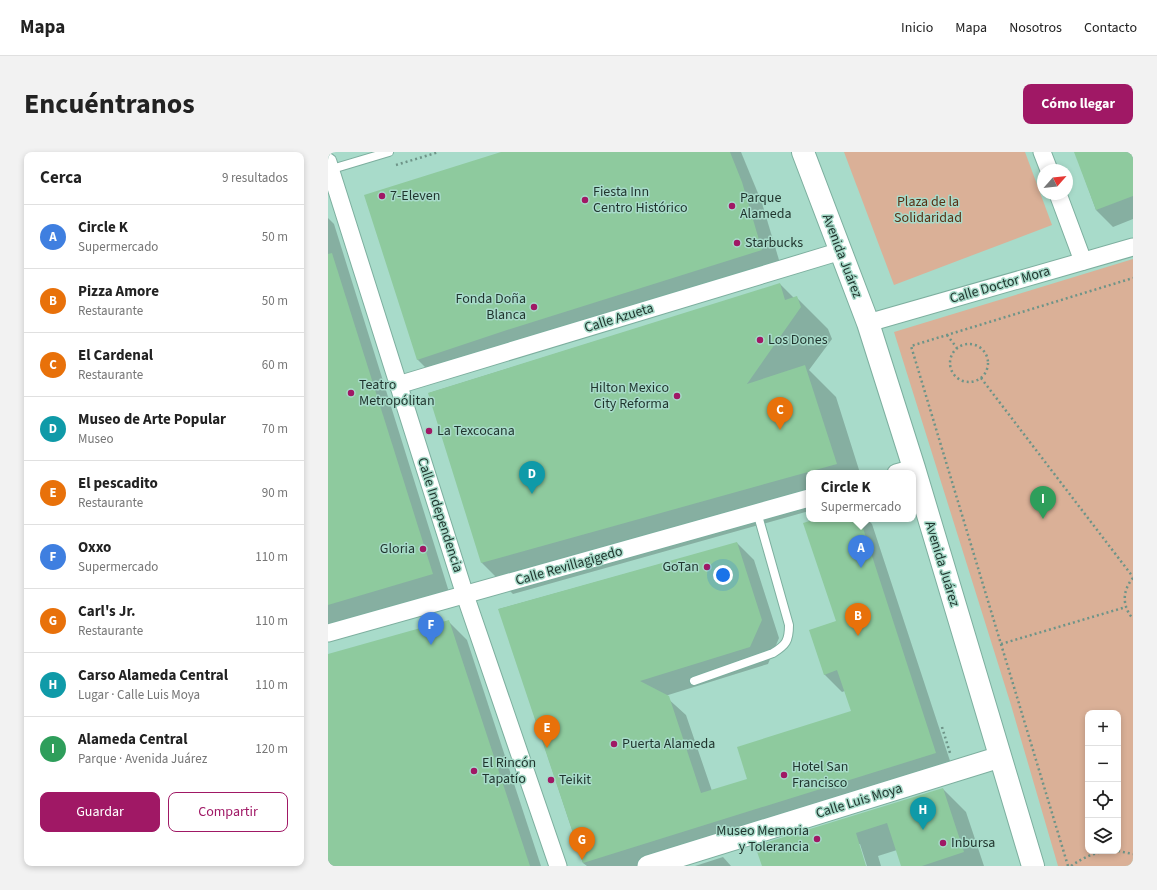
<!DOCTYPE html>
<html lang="es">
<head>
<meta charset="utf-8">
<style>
  body { margin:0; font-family:"Source Sans 3",sans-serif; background:#f2f2f2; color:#222 }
  .controls { position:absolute; right:12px; bottom:12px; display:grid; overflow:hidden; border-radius:8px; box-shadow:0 2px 6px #0003 }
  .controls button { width:36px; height:36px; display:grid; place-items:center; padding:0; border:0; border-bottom:1px solid #e0e0e0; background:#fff; color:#222; font:20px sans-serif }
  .compass { position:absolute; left:709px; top:12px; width:36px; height:36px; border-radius:50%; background:#fff; box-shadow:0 2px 6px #0003; rotate:63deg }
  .you { position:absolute; left:395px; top:423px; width:14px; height:14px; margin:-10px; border:3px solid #fff; border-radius:50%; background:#1a73e8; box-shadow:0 0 0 6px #1a73e833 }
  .badge { display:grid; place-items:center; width:26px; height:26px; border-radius:50%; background:#a01865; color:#fff; font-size:13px; font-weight:700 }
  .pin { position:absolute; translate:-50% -33px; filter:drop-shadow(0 1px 2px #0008) }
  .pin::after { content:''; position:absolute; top:21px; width:14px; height:12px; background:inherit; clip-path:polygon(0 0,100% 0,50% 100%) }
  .popup { position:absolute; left:478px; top:318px; width:110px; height:52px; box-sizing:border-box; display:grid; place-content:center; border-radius:8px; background:#fff; filter:drop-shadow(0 1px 3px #0005); font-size:13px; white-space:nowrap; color:#767676 }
  .popup b { font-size:15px; color:#222 }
  .popup::after { content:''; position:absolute; left:50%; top:100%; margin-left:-8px; border:8px solid transparent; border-top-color:#fff }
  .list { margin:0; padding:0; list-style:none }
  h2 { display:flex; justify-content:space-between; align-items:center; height:52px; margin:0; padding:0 16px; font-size:17px }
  h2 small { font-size:13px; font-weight:400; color:#767676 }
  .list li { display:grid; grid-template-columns:26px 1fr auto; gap:12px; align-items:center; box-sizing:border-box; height:64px; padding:0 16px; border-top:1px solid #e0e0e0 }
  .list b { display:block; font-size:15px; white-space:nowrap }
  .list p { margin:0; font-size:13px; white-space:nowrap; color:#767676 }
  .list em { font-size:13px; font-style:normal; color:#767676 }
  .actions { display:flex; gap:8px; padding:12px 16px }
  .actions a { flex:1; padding:9px 0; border:1px solid #a01865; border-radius:8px; text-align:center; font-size:14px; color:#a01865 }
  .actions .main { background:#a01865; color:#fff }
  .icon { flex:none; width:22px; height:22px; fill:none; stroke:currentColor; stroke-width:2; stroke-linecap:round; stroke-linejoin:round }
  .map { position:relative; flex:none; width:805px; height:714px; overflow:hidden; border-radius:8px }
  header { display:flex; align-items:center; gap:24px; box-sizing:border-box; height:56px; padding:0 20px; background:#fff; border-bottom:1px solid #e0e0e0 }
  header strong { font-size:19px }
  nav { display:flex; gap:22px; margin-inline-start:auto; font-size:14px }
  .intro { display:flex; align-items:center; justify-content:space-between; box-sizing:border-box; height:96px; padding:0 24px }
  h1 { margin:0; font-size:28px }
  .button { padding:10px 18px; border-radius:8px; background:#a01865; color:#fff; font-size:14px; font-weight:700 }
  main { display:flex; gap:24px; padding:0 24px }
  aside { flex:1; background:#fff; border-radius:8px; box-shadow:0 2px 6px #0003 }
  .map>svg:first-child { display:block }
  .green { fill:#dab097; fill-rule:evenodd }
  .shadow { fill:#0003 }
  .building { fill:#8eca9e }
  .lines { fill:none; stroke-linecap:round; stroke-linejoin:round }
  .service-casing { stroke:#7daf9f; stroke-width:10 }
  .minor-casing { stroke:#7daf9f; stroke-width:19 }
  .tertiary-casing { stroke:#7daf9f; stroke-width:23 }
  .secondary-casing { stroke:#7daf9f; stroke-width:24 }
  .path { stroke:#6e9488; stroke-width:2.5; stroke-dasharray:2 3; stroke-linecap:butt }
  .service { stroke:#fff; stroke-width:8 }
  .minor { stroke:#fff; stroke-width:17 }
  .tertiary { stroke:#fff; stroke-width:21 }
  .secondary { stroke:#fff; stroke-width:22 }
  .poi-dot { fill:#a01865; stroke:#a8dbca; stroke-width:1.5 }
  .labels { text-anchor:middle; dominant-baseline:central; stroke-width:3; stroke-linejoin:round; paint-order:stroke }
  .poi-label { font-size:14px; fill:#1f342d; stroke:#a8dbca; text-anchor:start }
  .park-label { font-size:14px; fill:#583014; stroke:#a8dbca }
  .street-label { font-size:14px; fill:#1f342d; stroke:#a8dbca }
</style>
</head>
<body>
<header>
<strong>Mapa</strong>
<nav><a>Inicio</a><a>Mapa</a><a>Nosotros</a><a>Contacto</a></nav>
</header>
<div class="intro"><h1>Encuéntranos</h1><a class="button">Cómo llegar</a></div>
<main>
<aside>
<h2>Cerca<small>9 resultados</small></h2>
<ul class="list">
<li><span class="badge" style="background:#3f7fe0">A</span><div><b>Circle K</b><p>Supermercado</p></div><em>50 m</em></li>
<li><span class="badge" style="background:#e8710a">B</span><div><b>Pizza Amore</b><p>Restaurante</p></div><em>50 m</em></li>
<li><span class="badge" style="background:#e8710a">C</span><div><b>El Cardenal</b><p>Restaurante</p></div><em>60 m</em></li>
<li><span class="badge" style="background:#0f9aa8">D</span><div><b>Museo de Arte Popular</b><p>Museo</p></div><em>70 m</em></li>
<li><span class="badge" style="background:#e8710a">E</span><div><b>El pescadito</b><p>Restaurante</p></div><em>90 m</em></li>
<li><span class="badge" style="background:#3f7fe0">F</span><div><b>Oxxo</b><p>Supermercado</p></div><em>110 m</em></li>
<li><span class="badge" style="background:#e8710a">G</span><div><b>Carl's Jr.</b><p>Restaurante</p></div><em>110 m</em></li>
<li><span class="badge" style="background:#0f9aa8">H</span><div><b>Carso Alameda Central</b><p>Lugar · Calle Luis Moya</p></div><em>110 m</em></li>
<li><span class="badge" style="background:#2e9e5b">I</span><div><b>Alameda Central</b><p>Parque · Avenida Juárez</p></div><em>120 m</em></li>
</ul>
<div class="actions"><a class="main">Guardar</a><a>Compartir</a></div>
</aside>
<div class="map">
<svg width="805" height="714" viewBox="0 0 805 714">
  <rect width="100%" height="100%" fill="#a8dbca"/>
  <g class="green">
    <path d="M 516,0 L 697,0 L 724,73 L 566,133 Z"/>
    <path d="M 805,107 L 805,714 L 730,714 L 683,553 L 566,180 ZM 760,561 L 790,561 L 790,699 L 760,699 Z"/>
  </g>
  <g class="shadow">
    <path d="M 176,0 L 413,0 L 434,51 L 454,118 L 109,227 L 89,207 Z"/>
    <path d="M 747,0 L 805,0 L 805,67 L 785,75 L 768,58 Z"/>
    <path d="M 0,66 L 6,72 L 121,440 L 0,475 Z"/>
    <path d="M 452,132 L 466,146 L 469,146 L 500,177 L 504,187 L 481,218 L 508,245 L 532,321 L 481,321 L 481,359 L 185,442 L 154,411 L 101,241 Z"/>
    <path d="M 491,367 L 539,367 L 544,372 L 625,618 L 318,714 L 259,714 L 255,711 L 171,457 L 409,391 L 426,408 L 451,486 L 440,512 L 337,544 L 358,563 L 384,639 L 420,628 L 524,559 L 517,539 L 514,540 L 496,522 L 509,470 Z"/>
    <path d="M 121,470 L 139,488 L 213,714 L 0,714 L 0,503 Z"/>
    <path d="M 615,637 L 638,660 L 656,714 L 574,714 L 569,698 L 550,704 L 553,714 L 539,714 L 532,692 L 530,692 L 537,714 L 435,714 Z"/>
    <path d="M 395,705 L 403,714 L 367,714 Z"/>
  </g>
  <g class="building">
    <path d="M 173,0 L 402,0 L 414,30 L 434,98 L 179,178 L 89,208 L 36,43 Z"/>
    <path d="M 746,0 L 805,0 L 805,44 L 768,58 Z"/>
    <path d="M 4,101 L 105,422 L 0,453 L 0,102 Z"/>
    <path d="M 452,131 L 457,148 L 469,144 L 473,155 L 419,232 L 477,213 L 509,312 L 153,411 L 100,241 Z"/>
    <path d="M 488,367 L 532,367 L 608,601 L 255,711 L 170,457 L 409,390 L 434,468 L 422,495 L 312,529 L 341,544 L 373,641 L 419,627 L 409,595 L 523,559 L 509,518 L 496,523 L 481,478 L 508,469 L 475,371 Z"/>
    <path d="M 121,468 L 202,714 L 0,714 L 0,502 Z"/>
    <path d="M 615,636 L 636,700 L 594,714 L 573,714 L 559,671 L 528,681 L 538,714 L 434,714 L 427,694 Z"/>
  </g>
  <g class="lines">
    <g class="service-casing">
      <g id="service">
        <path d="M 1,18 L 61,0"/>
        <path d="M 366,529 L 445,501 C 458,493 461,489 461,473 L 429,360"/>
      </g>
    </g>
    <g class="minor-casing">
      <g id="minor">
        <path d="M 714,0 L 721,18"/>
        <path d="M 0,10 L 137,443 L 230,714"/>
        <path d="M 730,42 L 755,109"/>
        <path d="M 540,171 L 805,95"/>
        <path d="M 70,233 L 513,99"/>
        <path d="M 568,321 L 586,316"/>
        <path d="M 0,481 L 481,346"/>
      </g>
    </g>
    <g class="tertiary-casing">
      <path id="tertiary" d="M 320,714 L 672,605"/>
    </g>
    <g class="secondary-casing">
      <path id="secondary" d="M 475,0 L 540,171 L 586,316 L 705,714"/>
    </g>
    <g class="path">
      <path d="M 68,13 L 111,0"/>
      <path d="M 619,183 L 629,196"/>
      <circle cx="641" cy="211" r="19"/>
      <path d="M 653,226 L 805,425"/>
      <path d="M 805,426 C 794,439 794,454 805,467"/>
      <path d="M 673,492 L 798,455"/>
      <path d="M 614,575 L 622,601"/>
      <path d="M 790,699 L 805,702"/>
      <path d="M 740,714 L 583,194 L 805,126"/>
      <path d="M 743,714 C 756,705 767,700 783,699"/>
    </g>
    <use href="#service" class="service"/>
    <use href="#minor" class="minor"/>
    <use href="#tertiary" class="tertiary"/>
    <use href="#secondary" class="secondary"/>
  </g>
  <g class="poi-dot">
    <circle cx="54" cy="44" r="4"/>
    <circle cx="257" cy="48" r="4"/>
    <circle cx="404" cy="54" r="4"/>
    <circle cx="409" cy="91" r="4"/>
    <circle cx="206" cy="155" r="4"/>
    <circle cx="432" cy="188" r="4"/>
    <circle cx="23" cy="241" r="4"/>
    <circle cx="349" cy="244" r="4"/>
    <circle cx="101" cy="279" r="4"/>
    <circle cx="95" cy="397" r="4"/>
    <circle cx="379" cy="415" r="4"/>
    <circle cx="286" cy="592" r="4"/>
    <circle cx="146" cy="619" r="4"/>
    <circle cx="456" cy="623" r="4"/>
    <circle cx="223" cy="628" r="4"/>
    <circle cx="489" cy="687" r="4"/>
    <circle cx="615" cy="691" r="4"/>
  </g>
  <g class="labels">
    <g class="poi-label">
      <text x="265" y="40">Fiesta Inn<tspan x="265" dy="16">Centro Histórico</tspan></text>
      <text x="62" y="44">7-Eleven</text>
      <text x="412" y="46">Parque<tspan x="412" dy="16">Alameda</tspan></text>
      <text x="417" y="91">Starbucks</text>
      <text x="198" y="147" text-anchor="end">Fonda Doña<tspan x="198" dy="16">Blanca</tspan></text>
      <text x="440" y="188">Los Dones</text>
      <text x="31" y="233">Teatro<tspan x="31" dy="16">Metropólitan</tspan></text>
      <text x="341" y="236" text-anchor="end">Hilton Mexico<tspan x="341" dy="16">City Reforma</tspan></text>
      <text x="109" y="279">La Texcocana</text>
      <text x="87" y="397" text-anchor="end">Gloria</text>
      <text x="371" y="415" text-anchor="end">GoTan</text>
      <text x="294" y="592">Puerta Alameda</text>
      <text x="154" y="611">El Rincón<tspan x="154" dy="16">Tapatío</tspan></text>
      <text x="464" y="615">Hotel San<tspan x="464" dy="16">Francisco</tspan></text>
      <text x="231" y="628">Teikit</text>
      <text x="481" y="679" text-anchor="end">Museo Memoria<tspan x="481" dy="16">y Tolerancia</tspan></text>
      <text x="623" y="691">Inbursa</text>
    </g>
    <g class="park-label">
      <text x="600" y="50">Plaza de la<tspan x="600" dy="16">Solidaridad</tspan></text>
    </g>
    <g class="street-label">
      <text transform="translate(514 104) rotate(69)">Avenida Juárez</text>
      <text transform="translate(672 133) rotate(-16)">Calle Doctor Mora</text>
      <text transform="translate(291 166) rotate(-17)">Calle Azueta</text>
      <text transform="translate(112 363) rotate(72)">Calle Independencia</text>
      <text transform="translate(614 412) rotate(73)">Avenida Juárez</text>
      <text transform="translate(241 414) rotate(-16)">Calle Revillagigedo</text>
      <text transform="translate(531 649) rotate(-17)">Calle Luis Moya</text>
    </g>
  </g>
</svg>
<div class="controls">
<button>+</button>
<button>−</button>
<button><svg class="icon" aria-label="locate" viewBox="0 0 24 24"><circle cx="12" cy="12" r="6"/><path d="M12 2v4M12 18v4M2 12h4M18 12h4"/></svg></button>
<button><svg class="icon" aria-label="layers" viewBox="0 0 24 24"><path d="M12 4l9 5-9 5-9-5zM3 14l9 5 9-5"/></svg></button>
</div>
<svg class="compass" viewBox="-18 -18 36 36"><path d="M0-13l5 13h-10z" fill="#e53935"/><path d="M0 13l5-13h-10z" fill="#767676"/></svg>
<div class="you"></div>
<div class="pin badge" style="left:533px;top:416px;background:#3f7fe0">A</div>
<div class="popup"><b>Circle K</b>Supermercado</div>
<div class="pin badge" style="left:530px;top:484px;background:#e8710a">B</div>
<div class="pin badge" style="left:452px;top:278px;background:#e8710a">C</div>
<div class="pin badge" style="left:204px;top:342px;background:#0f9aa8">D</div>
<div class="pin badge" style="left:219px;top:596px;background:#e8710a">E</div>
<div class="pin badge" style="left:103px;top:493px;background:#3f7fe0">F</div>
<div class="pin badge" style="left:254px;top:708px;background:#e8710a">G</div>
<div class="pin badge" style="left:595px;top:678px;background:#0f9aa8">H</div>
<div class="pin badge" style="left:715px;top:367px;background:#2e9e5b">I</div>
</div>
</main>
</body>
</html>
